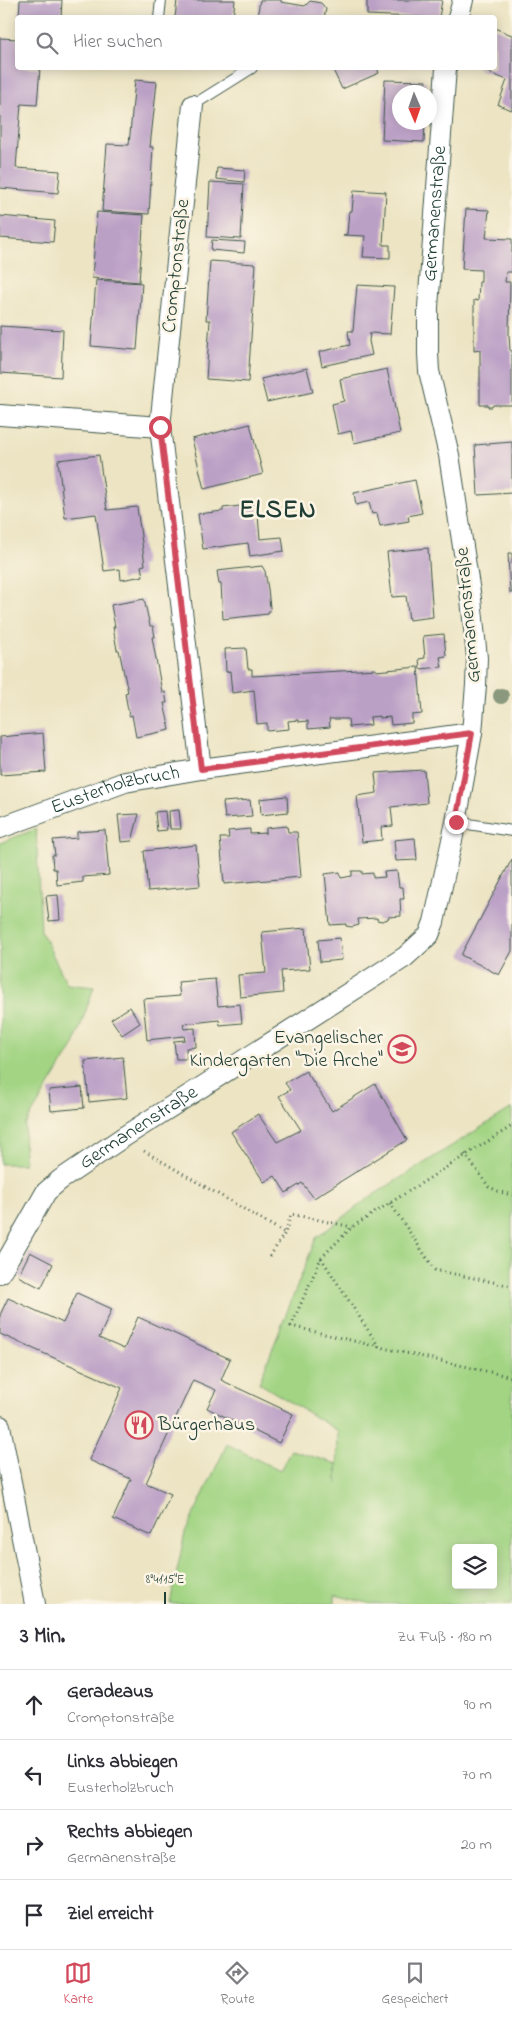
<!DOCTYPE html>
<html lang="de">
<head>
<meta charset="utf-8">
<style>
  body { margin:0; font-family:"Indie Flower",sans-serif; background:#f7f7f7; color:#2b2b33 }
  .controls { position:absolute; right:15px; bottom:15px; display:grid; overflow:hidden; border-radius:5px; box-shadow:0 2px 12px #0003 }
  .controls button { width:45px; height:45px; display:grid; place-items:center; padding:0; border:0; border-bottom:1px solid #e1e1e2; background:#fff; color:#2b2b33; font:25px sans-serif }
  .compass { position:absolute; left:392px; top:85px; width:45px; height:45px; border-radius:50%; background:#fff; box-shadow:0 2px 12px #0003; rotate:178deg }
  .stop { position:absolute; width:15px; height:15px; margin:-11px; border:4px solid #d1495b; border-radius:50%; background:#fff }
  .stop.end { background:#d1495b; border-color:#fff; box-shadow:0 1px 5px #0008 }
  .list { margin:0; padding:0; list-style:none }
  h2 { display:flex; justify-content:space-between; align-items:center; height:65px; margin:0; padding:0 20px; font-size:21px }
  h2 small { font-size:16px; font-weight:400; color:#7c7c81 }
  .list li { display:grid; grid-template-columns:32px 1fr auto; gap:15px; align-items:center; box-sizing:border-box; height:70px; padding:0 20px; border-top:1px solid #e1e1e2 }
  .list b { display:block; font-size:19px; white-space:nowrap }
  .list p { margin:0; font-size:16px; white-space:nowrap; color:#7c7c81 }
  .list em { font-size:16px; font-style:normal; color:#7c7c81 }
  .icon { flex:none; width:28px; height:28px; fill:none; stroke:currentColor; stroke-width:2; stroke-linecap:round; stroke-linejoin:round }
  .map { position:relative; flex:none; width:512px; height:1604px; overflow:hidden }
  .search { position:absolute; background:#fff; box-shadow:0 2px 12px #0003; left:15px; right:15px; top:15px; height:55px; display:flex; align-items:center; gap:12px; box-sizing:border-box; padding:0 18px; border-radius:5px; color:#7c7c81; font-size:19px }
  .sheet { height:345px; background:#fff }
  nav { display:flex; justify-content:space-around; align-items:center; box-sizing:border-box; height:70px; border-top:1px solid #e1e1e2; background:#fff; font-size:14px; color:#7c7c81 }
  nav a { display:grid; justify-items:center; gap:2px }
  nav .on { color:#d1495b }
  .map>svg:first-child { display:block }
  .green { fill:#a2d483; stroke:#60885c; fill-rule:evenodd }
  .building { fill:#bba0c6 }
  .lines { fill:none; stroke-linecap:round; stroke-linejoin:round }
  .lane-casing { stroke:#3e5649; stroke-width:12 }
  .street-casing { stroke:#3e5649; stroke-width:22 }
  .path { stroke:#3e5649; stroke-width:3; stroke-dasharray:1 4; stroke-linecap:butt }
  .lane { stroke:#fff; stroke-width:10 }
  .street { stroke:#fff; stroke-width:20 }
  .tree { fill:#8a997d }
  .route { stroke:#d1495b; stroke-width:6 }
  .ticks { fill:none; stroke:#1f3d34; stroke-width:2 }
  .labels { text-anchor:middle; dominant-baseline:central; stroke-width:5; stroke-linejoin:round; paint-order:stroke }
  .street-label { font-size:20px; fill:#1f3d34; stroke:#fcf5e5 }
  .poi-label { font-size:20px; fill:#1f3d34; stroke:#fcf5e5; text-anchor:end }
  .district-label { font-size:25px; font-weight:bold; letter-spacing:1px; fill:#1f3d34; stroke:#fcf5e5 }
  .ticks-label { font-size:12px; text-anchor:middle; fill:#1f3d34; stroke:#fcf5e5; stroke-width:5; stroke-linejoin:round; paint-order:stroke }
</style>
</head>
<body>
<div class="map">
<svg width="512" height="1604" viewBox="0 0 512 1604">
  <rect width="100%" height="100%" fill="#fcf5e5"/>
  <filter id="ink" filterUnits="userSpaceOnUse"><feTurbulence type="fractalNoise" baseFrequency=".02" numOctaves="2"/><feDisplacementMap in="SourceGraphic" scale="10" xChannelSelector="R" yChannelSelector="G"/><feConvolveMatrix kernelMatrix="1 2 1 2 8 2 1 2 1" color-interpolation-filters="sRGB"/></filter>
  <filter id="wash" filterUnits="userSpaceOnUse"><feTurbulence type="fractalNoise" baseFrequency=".0096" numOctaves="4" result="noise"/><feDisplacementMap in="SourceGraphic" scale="20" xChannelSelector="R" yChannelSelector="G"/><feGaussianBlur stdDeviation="1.12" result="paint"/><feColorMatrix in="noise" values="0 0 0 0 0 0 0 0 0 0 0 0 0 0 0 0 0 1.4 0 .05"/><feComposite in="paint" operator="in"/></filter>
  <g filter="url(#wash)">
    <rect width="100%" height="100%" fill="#ece4c3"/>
    <g class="green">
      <path d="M 36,829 L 41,931 L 67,984 L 94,987 L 74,1045 L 25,1125 L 24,1164 L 0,1164 L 0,843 Z"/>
      <path d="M 512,1108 L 512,1604 L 371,1604 L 335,1595 L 335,1604 L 170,1604 L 185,1533 L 227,1444 L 280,1471 L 291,1450 L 337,1464 L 337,1484 L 338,1431 L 259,1383 L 316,1238 L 370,1197 ZM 456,1548 L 493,1548 L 493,1585 L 456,1585 Z"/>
    </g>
    <g id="blocks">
      <g class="building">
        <path d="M 20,0 L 62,0 L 61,18 L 19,18 Z"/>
        <path d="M 177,0 L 235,0 L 233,18 L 175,18 Z"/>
        <path d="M 260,0 L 281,0 L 281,2 L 305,6 L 310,1 L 321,3 L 326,9 L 324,18 L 261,18 L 258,12 Z"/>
        <path d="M 367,0 L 442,0 L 439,18 L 367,15 Z"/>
        <path d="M 494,28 L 512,35 L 512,110 L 498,105 L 507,80 L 477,68 L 494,68 Z"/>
        <path d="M 0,38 L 18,39 L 18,68 L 40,68 L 37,105 L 21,104 L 16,168 L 60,171 L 58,193 L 0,188 Z"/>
        <path d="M 332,68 L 377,68 L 379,73 L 342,89 Z"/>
        <path d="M 135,80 L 157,82 L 150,147 L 153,147 L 149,214 L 102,211 L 107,144 L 129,145 Z"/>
        <path d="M 385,80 L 426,81 L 426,92 L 399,92 L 399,122 L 425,122 L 424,142 L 382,140 Z"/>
        <path d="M 217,168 L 245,170 L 244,182 L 216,179 Z"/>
        <path d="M 210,182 L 244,184 L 241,239 L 207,237 Z"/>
        <path d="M 354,190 L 386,192 L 383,245 L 390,245 L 390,258 L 363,257 L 365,236 L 343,235 L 347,234 L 349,211 L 352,211 Z"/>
        <path d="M 466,209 L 489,210 L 486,238 L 512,239 L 512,272 L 506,272 L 505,282 L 510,282 L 509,334 L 510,350 L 512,351 L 512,405 L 493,405 L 492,407 L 488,407 L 488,405 L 480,405 L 480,350 L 474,351 L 474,300 L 478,301 L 479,282 L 481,282 L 481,270 L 462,269 Z"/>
        <path d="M 97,212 L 144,215 L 139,282 L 92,278 Z"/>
        <path d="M 0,216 L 55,221 L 53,242 L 0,238 Z"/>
        <path d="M 212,240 L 245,242 L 244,253 L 211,250 Z"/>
        <path d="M 210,261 L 256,264 L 248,382 L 206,379 L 210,320 L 206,320 Z"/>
        <path d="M 96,280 L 142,283 L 137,350 L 91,346 Z"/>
        <path d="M 357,285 L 394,287 L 390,334 L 370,333 L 369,341 L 372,355 L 322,366 L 319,352 L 350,345 L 348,331 L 353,331 Z"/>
        <path d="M 0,326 L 63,330 L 61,377 L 0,373 Z"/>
        <path d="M 307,368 L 313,392 L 267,402 L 261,379 Z"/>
        <path d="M 387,369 L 400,433 L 354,443 L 351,431 L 338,434 L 332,404 L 344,401 L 340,379 Z"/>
        <path d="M 250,424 L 263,474 L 204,489 L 192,439 Z"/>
        <path d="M 512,442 L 512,493 L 478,495 L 475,445 Z"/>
        <path d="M 99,455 L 107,510 L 137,507 L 145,565 L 141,566 L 143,576 L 121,580 L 120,569 L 104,571 L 96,514 L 65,518 L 58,460 Z"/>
        <path d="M 415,480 L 422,513 L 408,516 L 409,521 L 380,526 L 377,513 L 372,514 L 369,502 L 356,505 L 354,493 Z"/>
        <path d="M 257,504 L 260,539 L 282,537 L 284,551 L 250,556 L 248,543 L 203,549 L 198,514 L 223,511 L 223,508 Z"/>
        <path d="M 428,548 L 433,617 L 409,620 L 406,596 L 392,597 L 387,552 Z"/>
        <path d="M 508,553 L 512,553 L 512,593 L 510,593 Z"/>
        <path d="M 262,566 L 265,571 L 268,589 L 270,608 L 268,614 L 223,619 L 221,584 L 219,584 L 217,571 Z"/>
        <path d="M 144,599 L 150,626 L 153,626 L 155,637 L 152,637 L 162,692 L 165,692 L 167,703 L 164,703 L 170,730 L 136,737 L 132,715 L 129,716 L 125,693 L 128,692 L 119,650 L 117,650 L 113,627 L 115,627 L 111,605 Z"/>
        <path d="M 444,634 L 446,656 L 440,657 L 442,667 L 420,669 L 419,659 L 425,658 L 423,636 Z"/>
        <path d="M 246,648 L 248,669 L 252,669 L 252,676 L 376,669 L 376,671 L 418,667 L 422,714 L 412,715 L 412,723 L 391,725 L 390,717 L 380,718 L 380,716 L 370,717 L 371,725 L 349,727 L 348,719 L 329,719 L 330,727 L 308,729 L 308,721 L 298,722 L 298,720 L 288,721 L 289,729 L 267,731 L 267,723 L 257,724 L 254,690 L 232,693 L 230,671 L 226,672 L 225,649 Z"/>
        <path d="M 43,733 L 46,772 L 0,775 L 0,737 Z"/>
        <path d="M 424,770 L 427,803 L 391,807 L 393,826 L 381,827 L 382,840 L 362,842 L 357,796 L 377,793 L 375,773 Z"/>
        <path d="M 287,796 L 288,812 L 261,815 L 260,799 Z"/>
        <path d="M 250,800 L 252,816 L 225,818 L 223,802 Z"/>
        <path d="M 179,810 L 181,829 L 170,829 L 169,811 Z"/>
        <path d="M 165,811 L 167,830 L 157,831 L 155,812 Z"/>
        <path d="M 139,814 L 132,841 L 121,842 L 118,815 Z"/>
        <path d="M 287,826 L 288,832 L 297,832 L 301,877 L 224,884 L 220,838 L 229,838 L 228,831 L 250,829 L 250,834 L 266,833 L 266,828 Z"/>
        <path d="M 105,830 L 109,875 L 83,877 L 83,882 L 57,885 L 56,869 L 53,869 L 52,855 L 55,855 L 53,840 L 77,838 L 77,832 Z"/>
        <path d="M 415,838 L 417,860 L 396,861 L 394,840 Z"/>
        <path d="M 196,845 L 200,886 L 148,891 L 144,851 Z"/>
        <path d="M 512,859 L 512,951 L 499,975 L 461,955 Z"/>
        <path d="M 352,871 L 362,871 L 362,874 L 373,873 L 373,878 L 385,877 L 384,872 L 397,871 L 399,887 L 403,887 L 404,899 L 400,899 L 401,916 L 388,917 L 388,919 L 382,921 L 377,920 L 377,918 L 358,919 L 359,925 L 352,927 L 346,926 L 346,924 L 330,925 L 325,874 L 340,872 L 341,878 L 352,876 Z"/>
        <path d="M 58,895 L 60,920 L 49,921 L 46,896 Z"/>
        <path d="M 306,928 L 310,969 L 281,971 L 283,993 L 240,997 L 238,975 L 266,973 L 262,932 Z"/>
        <path d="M 340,938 L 342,960 L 320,962 L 318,940 Z"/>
        <path d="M 215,979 L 218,1006 L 240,1004 L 242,1023 L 220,1025 L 219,1020 L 183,1024 L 184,1029 L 195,1028 L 196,1047 L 186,1048 L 187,1059 L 176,1059 L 174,1041 L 185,1040 L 184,1036 L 147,1040 L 143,999 L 180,996 L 178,982 Z"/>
        <path d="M 130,1007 L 140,1023 L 122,1035 L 111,1019 Z"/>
        <path d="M 123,1057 L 127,1098 L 89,1102 L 85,1061 Z"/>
        <path d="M 306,1071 L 332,1111 L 375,1084 L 407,1140 L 314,1198 L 302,1183 L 286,1193 L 275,1176 L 264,1182 L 231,1132 L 258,1114 L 277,1142 L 301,1130 L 279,1096 L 290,1090 L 285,1083 Z"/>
        <path d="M 82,1087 L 84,1108 L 51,1111 L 49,1090 Z"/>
        <path d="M 30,1252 L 53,1264 L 41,1288 L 18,1276 Z"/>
        <path d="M 77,1293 L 112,1309 L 99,1338 L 124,1349 L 138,1317 L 230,1359 L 221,1380 L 293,1414 L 279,1443 L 207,1408 L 216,1390 L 193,1380 L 146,1483 L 171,1494 L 151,1536 L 113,1519 L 131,1479 L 89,1460 L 122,1388 L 0,1334 L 0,1315 L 8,1298 L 63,1323 Z"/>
      </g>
    </g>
  </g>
  <g filter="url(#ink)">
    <use href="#blocks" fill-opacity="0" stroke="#3e5649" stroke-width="1"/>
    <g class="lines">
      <g class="lane-casing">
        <g id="lane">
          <path d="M 159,18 L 161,0"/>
          <path d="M 193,105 L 252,68"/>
          <path d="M 456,822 L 512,831"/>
        </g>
      </g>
      <g class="street-casing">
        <g id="street">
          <path d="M 458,18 L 463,0"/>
          <path d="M 193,105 L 160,427 L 201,769"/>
          <path d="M 0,415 L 160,427"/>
          <path id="s1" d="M 0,828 L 125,782 L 201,769 L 472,733"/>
          <path id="s2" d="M 0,1273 L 46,1192 L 60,1180 L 122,1138 L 405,957 L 429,935 L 434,922 L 456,822 L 472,733 L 476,685 L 477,658 L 471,599 L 449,455 L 429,371 L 428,354 L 428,307 L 446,68"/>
          <path d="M 0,1426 L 35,1604"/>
        </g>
      </g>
      <g class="path">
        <path d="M 144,1151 L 285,1233 L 291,1214 L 352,1227"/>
        <path d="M 465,1154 L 489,1187 L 500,1192 L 512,1195"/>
        <path d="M 390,1203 L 435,1270 L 512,1286"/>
        <path d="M 270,1256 L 285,1233"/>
        <path d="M 321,1258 L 379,1347 L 512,1377"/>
        <path d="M 379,1347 L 291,1326 L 321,1258 L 352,1227 L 512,1126"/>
      </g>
      <use href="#lane" class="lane"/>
      <use href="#street" class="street"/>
    </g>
    <circle class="tree" cx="501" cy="696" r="8"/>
  </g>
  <g class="lines" filter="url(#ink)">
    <path class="route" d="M 160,427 L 201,769 L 472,733 L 456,822"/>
  </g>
  <path class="ticks" d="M 165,1592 L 165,1604"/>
  <defs>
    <g id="school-ring" transform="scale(1.4375)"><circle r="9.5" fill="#fcf5e5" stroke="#d1495b" stroke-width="1.5"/><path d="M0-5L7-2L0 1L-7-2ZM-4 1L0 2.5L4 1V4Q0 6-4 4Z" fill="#d1495b"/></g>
    <g id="restaurant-ring" transform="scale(1.4375)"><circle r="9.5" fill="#fcf5e5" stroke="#d1495b" stroke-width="1.5"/><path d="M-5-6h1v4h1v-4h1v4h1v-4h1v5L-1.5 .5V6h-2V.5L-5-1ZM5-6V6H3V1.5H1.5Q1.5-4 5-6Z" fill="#d1495b"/></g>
  </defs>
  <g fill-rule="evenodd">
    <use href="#school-ring" x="402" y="1049"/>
    <use href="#restaurant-ring" x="139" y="1425"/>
  </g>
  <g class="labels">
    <g class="street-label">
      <text stroke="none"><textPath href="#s2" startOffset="1286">Germanenstraße</textPath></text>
      <text transform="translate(177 266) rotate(-84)">Cromptonstraße</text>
      <text transform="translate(469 615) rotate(-95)">Germanenstraße</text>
      <text stroke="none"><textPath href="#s1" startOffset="122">Eusterholzbruch</textPath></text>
      <text stroke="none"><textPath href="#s2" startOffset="206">Germanenstraße</textPath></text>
    </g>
    <g class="poi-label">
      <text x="383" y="1038">Evangelischer<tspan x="383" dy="23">Kindergarten "Die Arche"</tspan></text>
      <text x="158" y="1425" text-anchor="start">Bürgerhaus</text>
    </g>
    <g class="district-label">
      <text x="278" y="511">ELSEN</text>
    </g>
  </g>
  <g class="ticks-label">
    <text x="165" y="1583">8°41'15"E</text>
  </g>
</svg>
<div class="controls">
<button><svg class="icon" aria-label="layers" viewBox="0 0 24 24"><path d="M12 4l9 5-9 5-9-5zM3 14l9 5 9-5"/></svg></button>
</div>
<svg class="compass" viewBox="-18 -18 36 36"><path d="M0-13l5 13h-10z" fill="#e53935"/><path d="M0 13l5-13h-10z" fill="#7c7c81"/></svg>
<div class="stop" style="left:160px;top:427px"></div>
<div class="stop end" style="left:456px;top:822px"></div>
<div class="search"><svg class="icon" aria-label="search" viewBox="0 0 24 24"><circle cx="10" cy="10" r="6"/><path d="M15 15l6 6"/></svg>Hier suchen</div>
</div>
<section class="sheet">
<h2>3 Min.<small>Zu Fuß · 180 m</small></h2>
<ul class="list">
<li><svg class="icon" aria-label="ahead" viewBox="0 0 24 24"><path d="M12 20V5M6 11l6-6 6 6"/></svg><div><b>Geradeaus</b><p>Cromptonstraße</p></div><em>90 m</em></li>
<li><svg class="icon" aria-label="left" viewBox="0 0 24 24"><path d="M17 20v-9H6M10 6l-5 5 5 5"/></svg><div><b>Links abbiegen</b><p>Eusterholzbruch</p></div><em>70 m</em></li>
<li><svg class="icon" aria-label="right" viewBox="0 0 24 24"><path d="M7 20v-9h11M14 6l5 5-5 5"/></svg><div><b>Rechts abbiegen</b><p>Germanenstraße</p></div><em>20 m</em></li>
<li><svg class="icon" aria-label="arrive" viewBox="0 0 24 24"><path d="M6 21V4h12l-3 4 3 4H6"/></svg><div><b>Ziel erreicht</b></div></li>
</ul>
</section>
<nav>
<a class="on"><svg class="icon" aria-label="map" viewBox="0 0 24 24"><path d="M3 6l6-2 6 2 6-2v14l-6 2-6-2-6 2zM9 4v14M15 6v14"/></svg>Karte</a>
<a><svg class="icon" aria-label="directions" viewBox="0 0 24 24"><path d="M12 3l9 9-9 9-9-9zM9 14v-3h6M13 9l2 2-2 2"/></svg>Route</a>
<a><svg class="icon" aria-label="saved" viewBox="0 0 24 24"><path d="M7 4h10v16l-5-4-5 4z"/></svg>Gespeichert</a>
</nav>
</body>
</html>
